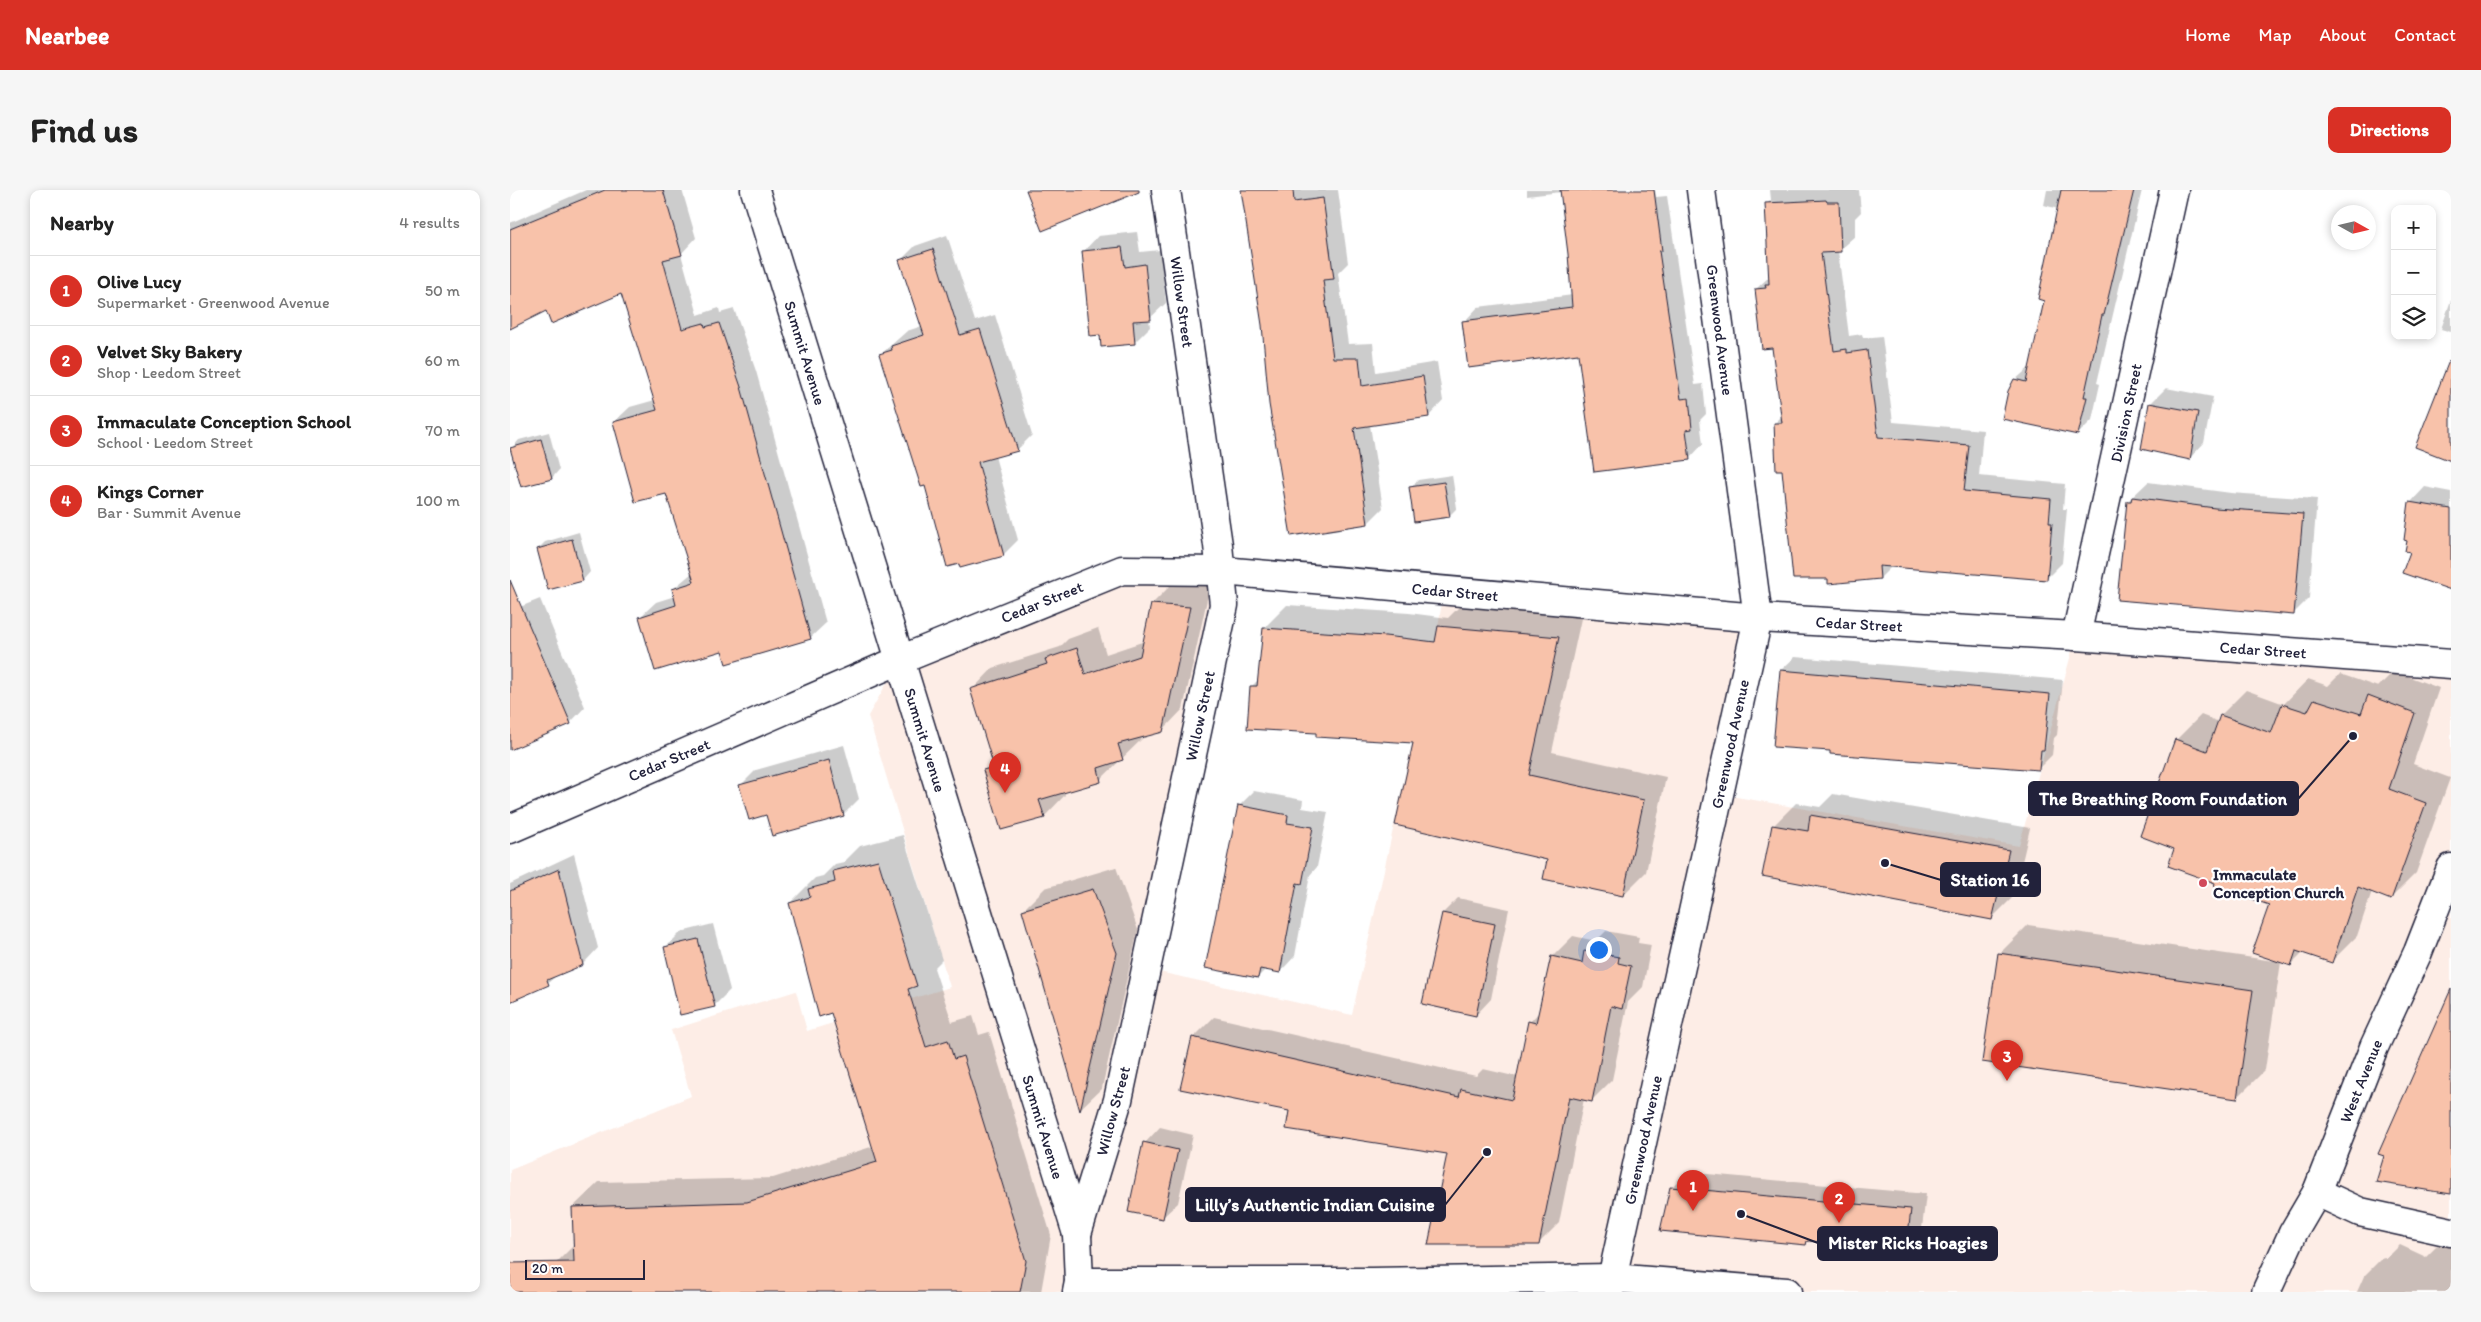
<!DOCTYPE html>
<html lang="en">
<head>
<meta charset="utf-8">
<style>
  body { margin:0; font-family:Itim,sans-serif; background:#f6f6f6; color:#222 }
  .controls { position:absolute; right:15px; top:15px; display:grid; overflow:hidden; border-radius:10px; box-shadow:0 2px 8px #0003 }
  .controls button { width:45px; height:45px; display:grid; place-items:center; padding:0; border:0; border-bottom:1px solid #e0e0e0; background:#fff; color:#222; font:25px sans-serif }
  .compass { position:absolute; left:1821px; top:15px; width:45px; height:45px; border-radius:50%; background:#fff; box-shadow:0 2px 8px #0003; rotate:98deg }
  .scale { position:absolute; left:15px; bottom:12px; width:120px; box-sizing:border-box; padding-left:5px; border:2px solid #22223b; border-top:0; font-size:14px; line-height:18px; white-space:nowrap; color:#22223b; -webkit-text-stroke:4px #fff; paint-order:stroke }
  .you { position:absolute; left:1088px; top:759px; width:18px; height:18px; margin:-12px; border:4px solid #fff; border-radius:50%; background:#1a73e8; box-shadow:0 0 0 8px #1a73e833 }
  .badge { display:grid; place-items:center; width:32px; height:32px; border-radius:50%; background:#d93025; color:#fff; font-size:16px; font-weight:700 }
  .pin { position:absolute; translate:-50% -41px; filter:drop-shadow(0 1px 2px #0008) }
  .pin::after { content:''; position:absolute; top:26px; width:18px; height:15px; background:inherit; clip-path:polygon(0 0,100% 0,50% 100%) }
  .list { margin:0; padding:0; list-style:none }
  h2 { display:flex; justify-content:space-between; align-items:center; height:65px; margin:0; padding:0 20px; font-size:21px }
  h2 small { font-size:16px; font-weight:400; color:#767676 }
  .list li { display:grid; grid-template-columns:32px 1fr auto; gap:15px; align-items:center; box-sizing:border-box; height:70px; padding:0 20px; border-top:1px solid #e0e0e0 }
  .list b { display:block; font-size:19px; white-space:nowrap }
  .list p { margin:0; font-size:16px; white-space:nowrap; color:#767676 }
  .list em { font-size:16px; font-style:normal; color:#767676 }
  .icon { flex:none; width:28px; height:28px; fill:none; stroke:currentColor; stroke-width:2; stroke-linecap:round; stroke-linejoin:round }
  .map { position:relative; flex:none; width:1941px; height:1102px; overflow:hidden; border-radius:10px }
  header { display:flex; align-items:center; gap:30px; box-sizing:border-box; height:70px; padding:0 25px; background:#d93025; color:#fff }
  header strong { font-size:24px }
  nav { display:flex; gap:28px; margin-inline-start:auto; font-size:18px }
  .intro { display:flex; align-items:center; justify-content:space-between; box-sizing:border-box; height:120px; padding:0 30px }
  h1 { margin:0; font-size:35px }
  .button { padding:12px 22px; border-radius:10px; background:#d93025; color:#fff; font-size:18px; font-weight:700 }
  main { display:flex; gap:30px; padding:0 30px }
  aside { flex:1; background:#fff; border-radius:10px; box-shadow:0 2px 8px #0003 }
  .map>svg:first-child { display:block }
  .built { fill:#fdede6 }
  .shadow { fill:#0003 }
  .building { fill:#f8c2aa; stroke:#22223b }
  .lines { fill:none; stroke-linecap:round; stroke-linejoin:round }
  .minor-casing { stroke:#22223b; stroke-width:31 }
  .tertiary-casing { stroke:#22223b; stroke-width:31 }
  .minor { stroke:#fff; stroke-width:28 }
  .tertiary { stroke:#fff; stroke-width:28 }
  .poi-dot { fill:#d1495b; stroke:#fff; stroke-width:2 }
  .labels { text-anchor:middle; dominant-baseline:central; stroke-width:4.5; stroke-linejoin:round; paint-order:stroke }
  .street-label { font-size:16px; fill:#22223b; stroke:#fff }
  .poi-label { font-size:16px; font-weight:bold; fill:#22223b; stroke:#fff; text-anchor:start }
  .leader { fill:none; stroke:#22223b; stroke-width:2 }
  .callout-dot { fill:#22223b; stroke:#fff; stroke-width:2 }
  .callout { fill:#22223b; stroke:#22223b; stroke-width:2 }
  .callout-label { font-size:18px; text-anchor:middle; font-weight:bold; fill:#fff }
</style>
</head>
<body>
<header>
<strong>Nearbee</strong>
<nav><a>Home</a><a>Map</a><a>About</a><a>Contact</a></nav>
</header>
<div class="intro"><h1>Find us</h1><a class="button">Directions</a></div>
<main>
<aside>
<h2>Nearby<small>4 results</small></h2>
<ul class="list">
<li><span class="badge">1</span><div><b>Olive Lucy</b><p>Supermarket · Greenwood Avenue</p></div><em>50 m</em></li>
<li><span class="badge">2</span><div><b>Velvet Sky Bakery</b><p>Shop · Leedom Street</p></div><em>60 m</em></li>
<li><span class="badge">3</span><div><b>Immaculate Conception School</b><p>School · Leedom Street</p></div><em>70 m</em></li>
<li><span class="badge">4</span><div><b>Kings Corner</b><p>Bar · Summit Avenue</p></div><em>100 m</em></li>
</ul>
</aside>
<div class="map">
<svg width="1941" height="1102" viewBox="0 0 1941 1102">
  <rect width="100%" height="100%" fill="#fff"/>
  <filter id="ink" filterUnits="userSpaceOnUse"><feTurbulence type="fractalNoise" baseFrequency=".02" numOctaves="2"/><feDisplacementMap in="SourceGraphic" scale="10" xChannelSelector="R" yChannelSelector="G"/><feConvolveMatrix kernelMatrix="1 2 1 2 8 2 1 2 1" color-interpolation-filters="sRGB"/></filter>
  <g filter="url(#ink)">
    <path class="built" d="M 612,380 L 712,381 L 636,779 L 842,825 L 928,436 L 934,401 L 1248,428 L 1209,604 L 1509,656 L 1566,446 L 1941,474 L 1941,1102 L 0,1102 L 0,980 L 181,906 L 161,840 L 286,801 L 297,841 L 440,797 L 358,526 L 390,470 Z"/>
    <g class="shadow">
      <path d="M 76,0 L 172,0 L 186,48 L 171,64 L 188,125 L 209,118 L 210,123 L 224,119 L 246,181 L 316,433 L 300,448 L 213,460 L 130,427 L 146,412 L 165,406 L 163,399 L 182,383 L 157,302 L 104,232 L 120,217 L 145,210 L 111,103 L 37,119 L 0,137 L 0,33 Z"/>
      <path d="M 733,0 L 828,0 L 838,73 L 828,83 L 838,154 L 863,153 L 866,182 L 927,172 L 933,211 L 919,226 L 860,235 L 873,318 L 858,333 L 753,135 Z"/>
      <path d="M 1017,0 L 1145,0 L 1146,7 L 1157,6 L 1185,195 L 1193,194 L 1196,224 L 1190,230 L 1193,254 L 1179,269 L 1069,163 L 954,132 L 968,117 L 1063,105 L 1051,2 L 1017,6 Z"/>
      <path d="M 1260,0 L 1349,0 L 1351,22 L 1345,28 L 1345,46 L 1328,61 L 1339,146 L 1352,144 L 1353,148 L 1372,146 L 1383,232 L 1473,240 L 1469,286 L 1555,294 L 1553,319 L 1557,319 L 1552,373 L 1536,389 L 1382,376 L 1370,388 L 1319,388 L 1273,279 L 1265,233 L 1272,226 L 1263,156 L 1246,99 L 1260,86 L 1257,14 L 1261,10 Z"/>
      <path d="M 1537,0 L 1632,0 L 1587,193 L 1590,194 L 1582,230 L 1568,244 L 1505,190 L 1521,176 L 1536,110 L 1548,19 L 1534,15 Z"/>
      <path d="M 627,42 L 630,62 L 650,60 L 656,113 L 639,129 L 640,137 L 624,153 L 591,144 L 573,62 L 588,46 Z"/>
      <path d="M 437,45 L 465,131 L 485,125 L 522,245 L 507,260 L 485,266 L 508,350 L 493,365 L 416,294 L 370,165 L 397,141 L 412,136 L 391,70 L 405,56 Z"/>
      <path d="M 1941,110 L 1941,142 L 1931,139 Z"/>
      <path d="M 1656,198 L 1703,207 L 1694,253 L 1679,269 L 1640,214 Z"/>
      <path d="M 39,242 L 49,280 L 42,288 L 12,296 L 2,258 L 9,250 Z"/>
      <path d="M 942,285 L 947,318 L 939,326 L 901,298 L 908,290 Z"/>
      <path d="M 1638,292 L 1721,303 L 1807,309 L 1799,408 L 1783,424 L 1618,311 Z"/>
      <path d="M 1915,297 L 1941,302 L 1941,399 L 1902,362 L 1899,350 L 1900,313 Z"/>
      <path d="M 69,342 L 80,382 L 73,390 L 28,359 L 35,352 Z"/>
      <path d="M 663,393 L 700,396 L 673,519 L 652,541 L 633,546 L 633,548 L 590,590 L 554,602 L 555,605 L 534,627 L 475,581 L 484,572 L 462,500 L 483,478 L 550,457 L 558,449 L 588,438 L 596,464 L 635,451 L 642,414 Z"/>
      <path d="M 30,409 L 75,517 L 60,533 L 0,558 L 0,421 Z"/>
      <path d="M 953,413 L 1072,424 L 1042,562 L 1156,587 L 1136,682 L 1113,705 L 1038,669 L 904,552 L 807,542 L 741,497 L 749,489 L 754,438 L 777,415 L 899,423 L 938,428 Z"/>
      <path d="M 1285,467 L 1553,490 L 1547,545 L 1544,548 L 1542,565 L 1528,579 L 1271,480 Z"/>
      <path d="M 1884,481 L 1929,498 L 1903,574 L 1940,588 L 1906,683 L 1881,708 L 1862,701 L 1847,746 L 1822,771 L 1794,762 L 1781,775 L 1771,772 L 1755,880 L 1727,908 L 1490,763 L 1518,735 L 1764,771 L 1761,714 L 1707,692 L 1666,658 L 1666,550 L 1691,525 L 1709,532 L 1711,525 L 1736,500 L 1774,514 L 1798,489 L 1818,496 L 1830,484 L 1868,497 Z"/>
      <path d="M 334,555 L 349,609 L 333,625 L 257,623 L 231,595 L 246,580 Z"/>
      <path d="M 744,601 L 793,610 L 792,618 L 818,622 L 807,677 L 800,685 L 785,766 L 770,782 L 756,779 L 748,787 L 729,616 Z"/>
      <path d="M 1323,604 L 1520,638 L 1504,706 L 1482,728 L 1264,635 L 1286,613 L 1310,617 Z"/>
      <path d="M 393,645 L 432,770 L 424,778 L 442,832 L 463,826 L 469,845 L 479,842 L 541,1045 L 531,1102 L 47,1102 L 46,1073 L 65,1054 L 63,1017 L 89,992 L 263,988 L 364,956 L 322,821 L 280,713 L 305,688 L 313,686 L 325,674 L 334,672 L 350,656 Z"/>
      <path d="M 64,664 L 88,758 L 73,774 L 47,785 L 38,793 L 0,811 L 0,694 Z"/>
      <path d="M 606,677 L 628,740 L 592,898 L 570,919 L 513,720 L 535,698 Z"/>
      <path d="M 948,708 L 999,719 L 981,809 L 966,825 L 933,723 Z"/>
      <path d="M 203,734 L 220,800 L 204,816 L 156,757 L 171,742 Z"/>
      <path d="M 1096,741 L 1129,747 L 1128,753 L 1141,755 L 1133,797 L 1118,812 L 1102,890 L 1082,910 L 1074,909 L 1049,1033 L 1028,1054 L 938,963 L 781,920 L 683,848 L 704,827 L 966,886 L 973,879 L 1008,887 L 1020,832 L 1030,821 L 1042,767 L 1063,746 L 1086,751 Z"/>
      <path d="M 650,937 L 683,945 L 668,1013 L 652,1028 L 635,953 Z"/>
      <path d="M 1176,982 L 1416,1004 L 1411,1047 L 1396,1062 L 1356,1054 L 1300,1050 L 1296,1053 L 1161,998 Z"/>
      <path d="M 1890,1055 L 1916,1067 L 1928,1055 L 1941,1057 L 1941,1102 L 1847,1102 L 1854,1086 L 1873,1067 L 1876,1069 Z"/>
    </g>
    <g class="building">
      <path d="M 95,0 L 153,0 L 172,65 L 153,70 L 172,139 L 194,133 L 195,137 L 209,133 L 231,197 L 301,449 L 216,474 L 212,461 L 145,481 L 129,427 L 166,415 L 162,399 L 184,392 L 156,304 L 125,312 L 103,232 L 147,220 L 111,104 L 41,134 L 36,121 L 0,139 L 0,39 Z"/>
      <path d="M 516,0 L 629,0 L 629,2 L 532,41 Z"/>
      <path d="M 731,0 L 783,0 L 784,12 L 813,8 L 824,89 L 813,90 L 823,168 L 849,168 L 852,196 L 913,186 L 919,227 L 844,238 L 858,334 L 781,346 L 759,214 L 752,135 Z"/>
      <path d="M 1050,0 L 1144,0 L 1152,61 L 1149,61 L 1171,209 L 1179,208 L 1182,239 L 1176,240 L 1180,270 L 1084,282 L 1068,164 L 958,178 L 952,131 L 1062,117 L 1058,64 Z"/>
      <path d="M 1551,0 L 1624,0 L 1594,125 L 1592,125 L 1574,207 L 1577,207 L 1568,245 L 1492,229 L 1498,201 L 1504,189 L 1516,192 L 1534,111 L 1528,109 Z"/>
      <path d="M 1316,10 L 1317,12 L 1329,12 L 1331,62 L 1311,63 L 1324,161 L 1337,159 L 1337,163 L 1357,160 L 1368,247 L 1459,255 L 1454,301 L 1541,309 L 1539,333 L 1542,333 L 1537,390 L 1369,376 L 1370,389 L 1318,394 L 1318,389 L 1283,389 L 1272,280 L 1266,280 L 1264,233 L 1272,233 L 1262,158 L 1252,159 L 1245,99 L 1256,98 L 1255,94 L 1259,94 L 1255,13 Z"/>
      <path d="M 612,57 L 615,77 L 635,74 L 641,130 L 623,131 L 625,154 L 591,157 L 590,145 L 580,146 L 572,61 Z"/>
      <path d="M 423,59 L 450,145 L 470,139 L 508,261 L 468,272 L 494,366 L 450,378 L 449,374 L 437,377 L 415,296 L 411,297 L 369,164 L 382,160 L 381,156 L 414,145 L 389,70 Z"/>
      <path d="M 1939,171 L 1941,171 L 1941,271 L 1905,257 Z"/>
      <path d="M 1639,213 L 1688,222 L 1680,270 L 1631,259 Z"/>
      <path d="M 31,249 L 42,289 L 11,297 L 0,258 Z"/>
      <path d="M 934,292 L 940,327 L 904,332 L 899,297 Z"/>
      <path d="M 1622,307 L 1705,318 L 1793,324 L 1784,425 L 1607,410 L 1617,311 L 1621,311 Z"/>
      <path d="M 1899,312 L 1941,319 L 1941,400 L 1892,383 L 1900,362 L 1895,361 L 1897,351 L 1894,350 Z"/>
      <path d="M 62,349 L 73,391 L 38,400 L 27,359 Z"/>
      <path d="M 0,390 L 61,534 L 0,560 Z"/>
      <path d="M 641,414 L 680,417 L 653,542 L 608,554 L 613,570 L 588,578 L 591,592 L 529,610 L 535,628 L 491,640 L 473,580 L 484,577 L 460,499 L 537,474 L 535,469 L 567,458 L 575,484 L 630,466 Z"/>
      <path d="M 928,436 L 1049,447 L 1019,585 L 1134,610 L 1113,706 L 1033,689 L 1037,670 L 885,635 L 903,553 L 806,547 L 806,543 L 737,539 L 740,496 L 747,496 L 753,438 L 875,446 L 925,452 Z"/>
      <path d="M 1270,480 L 1540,504 L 1534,560 L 1531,560 L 1529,580 L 1320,564 L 1320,561 L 1263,557 Z"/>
      <path d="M 1858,505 L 1905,523 L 1879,599 L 1916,613 L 1881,710 L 1848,697 L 1822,773 L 1786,761 L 1781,776 L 1742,763 L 1759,715 L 1704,696 L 1705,693 L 1658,676 L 1664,659 L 1630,646 L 1665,549 L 1697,561 L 1710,525 L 1761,543 L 1772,514 L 1797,522 L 1804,509 L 1851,524 Z"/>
      <path d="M 319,570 L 334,626 L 262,646 L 256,625 L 239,630 L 229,595 Z"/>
      <path d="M 728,615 L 778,625 L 777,633 L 803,637 L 792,694 L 787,693 L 770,783 L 750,779 L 748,788 L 695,778 Z"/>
      <path d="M 1300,625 L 1499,660 L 1482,730 L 1252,686 L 1262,635 L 1298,641 Z"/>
      <path d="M 368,670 L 407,796 L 398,799 L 416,857 L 438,850 L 444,869 L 453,866 L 516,1071 L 510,1102 L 0,1102 L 0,1073 L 64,1072 L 62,1017 L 237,1012 L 367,972 L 321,823 L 309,827 L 279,713 L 300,707 L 298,699 L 325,692 L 323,681 Z"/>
      <path d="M 49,679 L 73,775 L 37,790 L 39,795 L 0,812 L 0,701 Z"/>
      <path d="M 583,699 L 607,763 L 570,921 L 512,720 Z"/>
      <path d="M 932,723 L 985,734 L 966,826 L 912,814 Z"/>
      <path d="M 188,749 L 205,817 L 170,825 L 154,757 Z"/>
      <path d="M 1074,761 L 1109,767 L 1108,773 L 1121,776 L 1112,819 L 1101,816 L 1082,912 L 1059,907 L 1029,1055 L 918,1055 L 937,964 L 776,939 L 779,921 L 670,899 L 682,847 L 949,907 L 951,899 L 1002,910 L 1018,831 L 1026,833 L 1041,766 L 1072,773 Z"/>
      <path d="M 1488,763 L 1743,800 L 1727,909 L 1472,872 Z"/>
      <path d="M 1941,799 L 1941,1004 L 1866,992 L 1874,966 L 1868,964 Z"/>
      <path d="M 633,952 L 668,960 L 653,1029 L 618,1022 Z"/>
      <path d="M 1160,997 L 1401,1019 L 1396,1063 L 1354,1059 L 1354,1055 L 1297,1051 L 1296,1055 L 1150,1041 Z"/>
    </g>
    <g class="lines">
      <g class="minor-casing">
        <g id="minor">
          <path d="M 1566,446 L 1664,0"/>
          <path d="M 0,639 L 390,470 L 612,380 L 712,381 L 1248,428 L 1566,446 L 1941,474"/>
          <path d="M 1807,1002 L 1850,1022 L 1941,1042"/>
          <path d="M 567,1044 L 608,910 L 714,415 L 708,355 L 656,0"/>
          <path d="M 569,1092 L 861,1092 L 1102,1088 L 1277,1102"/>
          <path d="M 1099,1102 L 1248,428 L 1191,0"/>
          <path d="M 1756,1102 L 1783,1043 L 1807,1002 L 1864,857 L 1908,762 L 1941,678"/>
        </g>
      </g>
      <g class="tertiary-casing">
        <path id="tertiary" d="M 245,0 L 567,1044 L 569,1092 L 567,1102"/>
      </g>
      <use href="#minor" class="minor"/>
      <use href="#tertiary" class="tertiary"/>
    </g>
  </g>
  <circle class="poi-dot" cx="1693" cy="693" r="5"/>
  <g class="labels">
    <g class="street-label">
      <text transform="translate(672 112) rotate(82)">Willow Street</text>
      <text transform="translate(1210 140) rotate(83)">Greenwood Avenue</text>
      <text transform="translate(295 163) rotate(73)">Summit Avenue</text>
      <text transform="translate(1616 223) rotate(-78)">Division Street</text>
      <text transform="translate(945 402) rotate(5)">Cedar Street</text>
      <text transform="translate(532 412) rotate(-22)">Cedar Street</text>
      <text transform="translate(1349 434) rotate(3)">Cedar Street</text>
      <text transform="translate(1753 460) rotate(4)">Cedar Street</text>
      <text transform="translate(690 526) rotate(-78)">Willow Street</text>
      <text transform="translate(415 550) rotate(73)">Summit Avenue</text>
      <text transform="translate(1220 554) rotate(-78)">Greenwood Avenue</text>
      <text transform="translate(159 570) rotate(-23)">Cedar Street</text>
      <text transform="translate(1851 891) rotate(-68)">West Avenue</text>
      <text transform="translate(603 921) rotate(-75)">Willow Street</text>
      <text transform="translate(533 937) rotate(73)">Summit Avenue</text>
      <text transform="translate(1133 950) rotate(-78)">Greenwood Avenue</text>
    </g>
    <g class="poi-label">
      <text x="1703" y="684">Immaculate<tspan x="1703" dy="18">Conception Church</tspan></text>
    </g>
  </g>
  <path class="leader" d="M1843 546L1788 609M1375 673L1431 690M977 962L935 1015M1231 1024L1308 1053"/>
  <g class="callout-dot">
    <circle cx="1843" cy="546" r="5"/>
    <circle cx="1375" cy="673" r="5"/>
    <circle cx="977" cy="962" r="5"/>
    <circle cx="1231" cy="1024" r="5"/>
  </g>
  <g class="callout">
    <rect x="1519" y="592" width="269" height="33" rx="5"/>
    <rect x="1431" y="673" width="99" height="33" rx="5"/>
    <rect x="676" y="998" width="259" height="33" rx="5"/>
    <rect x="1308" y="1037" width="179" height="33" rx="5"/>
  </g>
  <g class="callout-label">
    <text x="1653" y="615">The Breathing Room Foundation</text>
    <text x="1480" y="696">Station 16</text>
    <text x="805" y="1021">Lilly’s Authentic Indian Cuisine</text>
    <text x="1398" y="1059">Mister Ricks Hoagies</text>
  </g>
</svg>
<div class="controls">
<button>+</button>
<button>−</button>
<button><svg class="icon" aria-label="layers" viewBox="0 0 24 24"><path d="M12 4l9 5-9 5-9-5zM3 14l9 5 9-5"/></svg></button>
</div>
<svg class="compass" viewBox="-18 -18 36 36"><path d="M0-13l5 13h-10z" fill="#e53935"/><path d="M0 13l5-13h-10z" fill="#767676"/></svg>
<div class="scale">20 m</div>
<div class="you"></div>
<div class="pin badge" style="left:1183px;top:1021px">1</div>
<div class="pin badge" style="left:1329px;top:1033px">2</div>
<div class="pin badge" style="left:1497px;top:891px">3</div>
<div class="pin badge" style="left:495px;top:603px">4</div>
</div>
</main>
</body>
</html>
